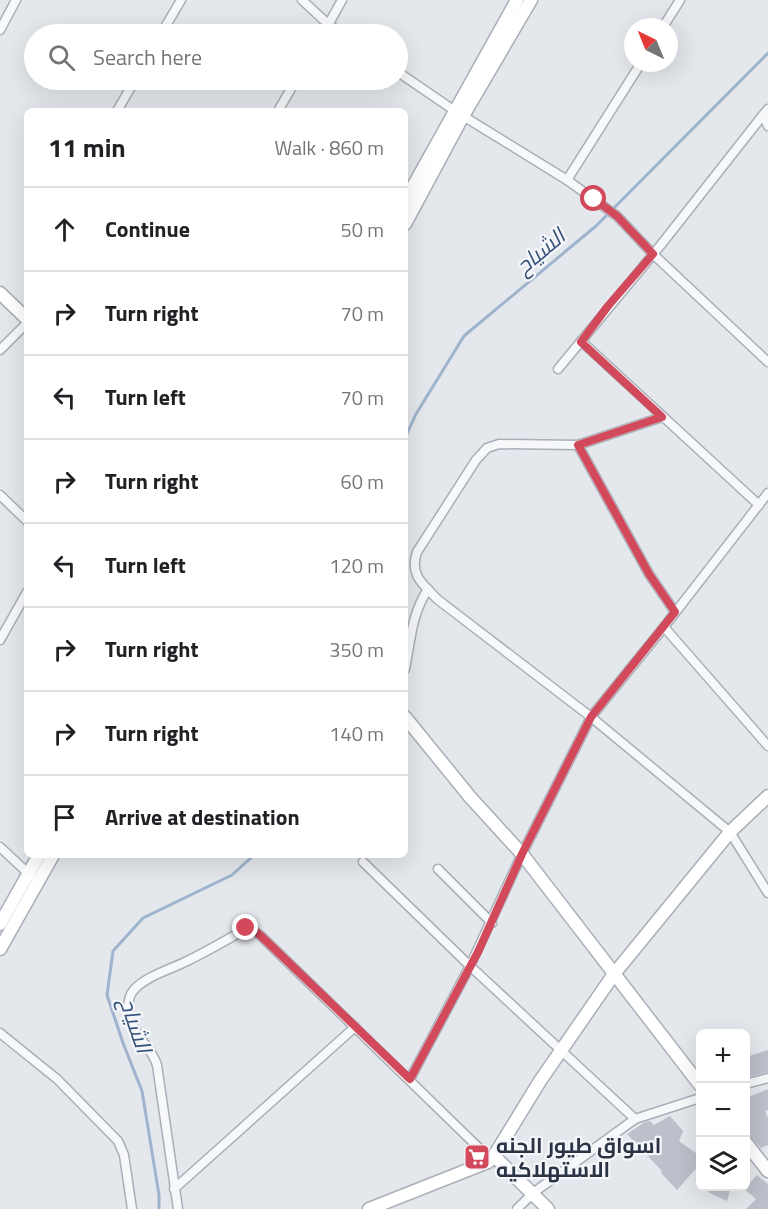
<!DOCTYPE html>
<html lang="en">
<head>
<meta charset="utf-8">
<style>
  body { margin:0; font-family:"Titillium Web",Cairo,sans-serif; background:#f2f2f2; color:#202124 }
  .controls { position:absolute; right:18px; bottom:18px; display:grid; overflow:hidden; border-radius:9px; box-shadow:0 6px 24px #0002 }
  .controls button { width:54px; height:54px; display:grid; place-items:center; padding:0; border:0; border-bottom:2px solid #e0e0e0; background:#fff; color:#202124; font:30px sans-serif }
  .compass { position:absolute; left:624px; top:18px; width:54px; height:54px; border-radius:50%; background:#fff; box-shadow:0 6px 24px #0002; rotate:317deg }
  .stop { position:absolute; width:18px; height:18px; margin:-14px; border:4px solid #d1495b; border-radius:50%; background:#fff }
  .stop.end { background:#d1495b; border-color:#fff; box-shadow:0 2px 6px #0008 }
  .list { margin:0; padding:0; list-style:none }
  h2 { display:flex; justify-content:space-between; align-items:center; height:78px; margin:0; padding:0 24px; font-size:26px }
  h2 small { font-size:20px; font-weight:400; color:#757577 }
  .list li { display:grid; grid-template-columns:39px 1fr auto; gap:18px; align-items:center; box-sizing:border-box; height:84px; padding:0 24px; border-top:2px solid #e0e0e0 }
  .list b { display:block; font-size:22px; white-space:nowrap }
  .list em { font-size:20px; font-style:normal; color:#757577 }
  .icon { flex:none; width:33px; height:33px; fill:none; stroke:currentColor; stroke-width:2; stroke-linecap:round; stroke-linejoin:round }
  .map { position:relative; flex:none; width:768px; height:1209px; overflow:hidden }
  .search { position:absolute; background:#fff; box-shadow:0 6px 24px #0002; left:24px; top:24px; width:384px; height:66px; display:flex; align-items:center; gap:15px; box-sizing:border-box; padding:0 21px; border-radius:33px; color:#757577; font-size:22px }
  .panel { position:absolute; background:#fff; box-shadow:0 6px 24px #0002; left:24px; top:108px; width:384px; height:750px; border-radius:9px }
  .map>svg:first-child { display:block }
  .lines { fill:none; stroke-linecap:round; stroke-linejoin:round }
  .stream { stroke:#9fb4cc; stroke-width:3 }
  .building { fill:#bbc0ca }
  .street-casing { stroke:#a9aeb7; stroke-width:11 }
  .secondary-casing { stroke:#a9aeb7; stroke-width:15 }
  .street { stroke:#f7f8fa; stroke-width:8 }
  .secondary { stroke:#fff; stroke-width:12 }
  .route { stroke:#d1495b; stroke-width:8 }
  .labels { text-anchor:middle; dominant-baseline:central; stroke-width:4.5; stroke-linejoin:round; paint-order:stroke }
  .poi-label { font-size:21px; font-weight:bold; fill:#2b3445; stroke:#f4f6f9; text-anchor:start }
  .water-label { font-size:22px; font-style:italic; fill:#34527a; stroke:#f4f6f9 }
</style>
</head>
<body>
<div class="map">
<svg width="768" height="1209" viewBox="0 0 768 1209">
  <rect width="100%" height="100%" fill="#e4e7ec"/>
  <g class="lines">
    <g class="stream">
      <path d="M 405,438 L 416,414 L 464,336 L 596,226 L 768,53"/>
      <path d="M 159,1209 L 159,1195 L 142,1091 L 123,1043 L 107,995 L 113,951 L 143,918 L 232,875 L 254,855"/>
    </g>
  </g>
  <g class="building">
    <path d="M 768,1050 L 768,1072 L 746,1078 L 746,1057 Z"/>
    <path d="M 768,1089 L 768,1110 L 765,1111 L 768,1118 L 768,1145 L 761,1148 L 746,1133 L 746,1098 Z"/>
    <path d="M 670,1116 L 683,1131 L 679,1141 L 700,1156 L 700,1164 L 677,1190 L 661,1173 L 662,1171 L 627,1134 L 645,1122 L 650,1121 L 654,1125 Z"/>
    <path d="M 757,1175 L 768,1184 L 768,1209 L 746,1209 L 756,1199 L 744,1189 Z"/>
    <path d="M 711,1186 L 731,1186 L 727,1201 L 708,1192 Z"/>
  </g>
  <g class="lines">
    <g class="street-casing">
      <g id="street">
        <path d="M 302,0 L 329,25 L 343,34"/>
        <path d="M 663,27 L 680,0"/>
        <path d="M 0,30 L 16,0"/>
        <path d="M 161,34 L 181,0"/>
        <path d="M 323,34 L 342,0"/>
        <path d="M 398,72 L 455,111 L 567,180 L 617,216 L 653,254 L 768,362"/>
        <path d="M 768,109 L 763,115 L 768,126"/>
        <path d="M 117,111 L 135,80"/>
        <path d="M 278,111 L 296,80"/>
        <path d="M 567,180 L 641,63"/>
        <path d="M 581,341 L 759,505"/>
        <path d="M 0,350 L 27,323"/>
        <path d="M 558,369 L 660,246 L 763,115"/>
        <path d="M 662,417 L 578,445 L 499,444 L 487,448 L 476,460 L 417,552 C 409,575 423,584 437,599 L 591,717 L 730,832 L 768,893"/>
        <path d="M 578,445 L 649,574 L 675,612"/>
        <path d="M 0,495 L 27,521"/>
        <path d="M 664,627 L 768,746"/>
        <path d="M 0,640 L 27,592"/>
        <path d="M 405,669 C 411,640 411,615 428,589"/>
        <path d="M 0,847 L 31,876"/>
        <path d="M 363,862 L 470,966 L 635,1119"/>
        <path d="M 438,869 L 492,923"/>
        <path d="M 0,1033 L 57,1079 L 118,1141 L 124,1155 L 132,1209"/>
        <path d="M 410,1079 L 470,966 L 522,854 L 591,717 L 664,627 L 768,493"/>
        <path d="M 746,1084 L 768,1078"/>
        <path d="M 174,1189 L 355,1027"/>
        <path d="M 178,1209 L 157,1065 C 150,1044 134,1038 129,1013 C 128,1006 128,997 133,991 C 144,977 169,970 185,962 C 206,952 226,940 246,929 L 252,929 L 261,936 L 482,1151 L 488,1162"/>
        <path d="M 517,1209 L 533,1193 L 635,1119 L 700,1098"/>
      </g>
    </g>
    <g class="secondary-casing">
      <g id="secondary">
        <path d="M 405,201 L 517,0"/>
        <path d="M 405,224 L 463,116 L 531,0"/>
        <path d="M 0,293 L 27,319"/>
        <path d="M 405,717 L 470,797 L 522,854 L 700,1085"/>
        <path d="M 0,924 L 39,855"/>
        <path d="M 0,949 L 53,855"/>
        <path d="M 746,1143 L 768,1171"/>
        <path d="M 494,1156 L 548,1209"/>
        <path d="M 369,1209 L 488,1162 L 494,1156 L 540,1081 L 614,974 L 730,832 L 768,796"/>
      </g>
    </g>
    <use href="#street" class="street"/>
    <use href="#secondary" class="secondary"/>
  </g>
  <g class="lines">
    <path class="route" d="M 246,928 L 252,929 L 261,936 L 410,1079 L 478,952 L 522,854 L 591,717 L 675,612 L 649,574 L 578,445 L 662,417 L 581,342 L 608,306 L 653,254 L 617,216 L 594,199"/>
  </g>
  <defs>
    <g id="supermarket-square" transform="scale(1.35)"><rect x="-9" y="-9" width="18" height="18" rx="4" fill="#d1495b" stroke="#f4f6f9"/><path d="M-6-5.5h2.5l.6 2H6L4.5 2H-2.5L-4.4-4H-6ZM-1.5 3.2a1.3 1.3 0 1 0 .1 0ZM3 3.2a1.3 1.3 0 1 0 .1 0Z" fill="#fff"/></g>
  </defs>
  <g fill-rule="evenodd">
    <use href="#supermarket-square" x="477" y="1157"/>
  </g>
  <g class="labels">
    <g class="poi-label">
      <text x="496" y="1145">اسواق طيور الجنه<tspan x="496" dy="24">الاستهلاكيه</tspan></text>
    </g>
    <g class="water-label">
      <text transform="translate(540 251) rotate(-40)">الشياح</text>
      <text transform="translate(136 1025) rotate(71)">الشياح</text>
    </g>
  </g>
</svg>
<div class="controls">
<button>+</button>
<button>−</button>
<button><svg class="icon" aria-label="layers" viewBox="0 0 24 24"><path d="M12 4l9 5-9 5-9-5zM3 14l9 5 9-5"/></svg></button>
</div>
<svg class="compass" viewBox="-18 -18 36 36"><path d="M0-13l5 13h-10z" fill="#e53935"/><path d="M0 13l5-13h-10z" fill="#757577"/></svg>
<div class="stop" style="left:594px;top:199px"></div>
<div class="stop end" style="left:246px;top:928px"></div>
<div class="search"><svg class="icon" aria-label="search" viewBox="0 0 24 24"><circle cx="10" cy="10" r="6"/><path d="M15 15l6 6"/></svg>Search here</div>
<section class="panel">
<h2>11 min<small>Walk · 860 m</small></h2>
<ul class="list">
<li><svg class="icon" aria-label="ahead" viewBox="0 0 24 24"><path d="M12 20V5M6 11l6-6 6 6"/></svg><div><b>Continue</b></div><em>50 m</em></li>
<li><svg class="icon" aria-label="right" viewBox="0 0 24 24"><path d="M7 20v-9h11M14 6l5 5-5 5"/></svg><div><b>Turn right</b></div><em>70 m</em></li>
<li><svg class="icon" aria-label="left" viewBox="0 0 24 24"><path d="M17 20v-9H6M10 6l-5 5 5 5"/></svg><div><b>Turn left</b></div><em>70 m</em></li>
<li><svg class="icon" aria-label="right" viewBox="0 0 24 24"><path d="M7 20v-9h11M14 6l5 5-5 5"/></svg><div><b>Turn right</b></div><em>60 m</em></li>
<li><svg class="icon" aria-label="left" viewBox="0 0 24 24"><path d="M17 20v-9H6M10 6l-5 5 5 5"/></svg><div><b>Turn left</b></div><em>120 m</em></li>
<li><svg class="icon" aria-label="right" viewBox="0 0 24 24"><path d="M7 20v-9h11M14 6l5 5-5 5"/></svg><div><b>Turn right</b></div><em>350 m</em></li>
<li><svg class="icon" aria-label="right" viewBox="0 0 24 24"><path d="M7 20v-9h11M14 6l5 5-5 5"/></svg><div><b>Turn right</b></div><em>140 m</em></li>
<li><svg class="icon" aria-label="arrive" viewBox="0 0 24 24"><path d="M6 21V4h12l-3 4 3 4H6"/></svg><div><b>Arrive at destination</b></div></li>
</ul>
</section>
</div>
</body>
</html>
